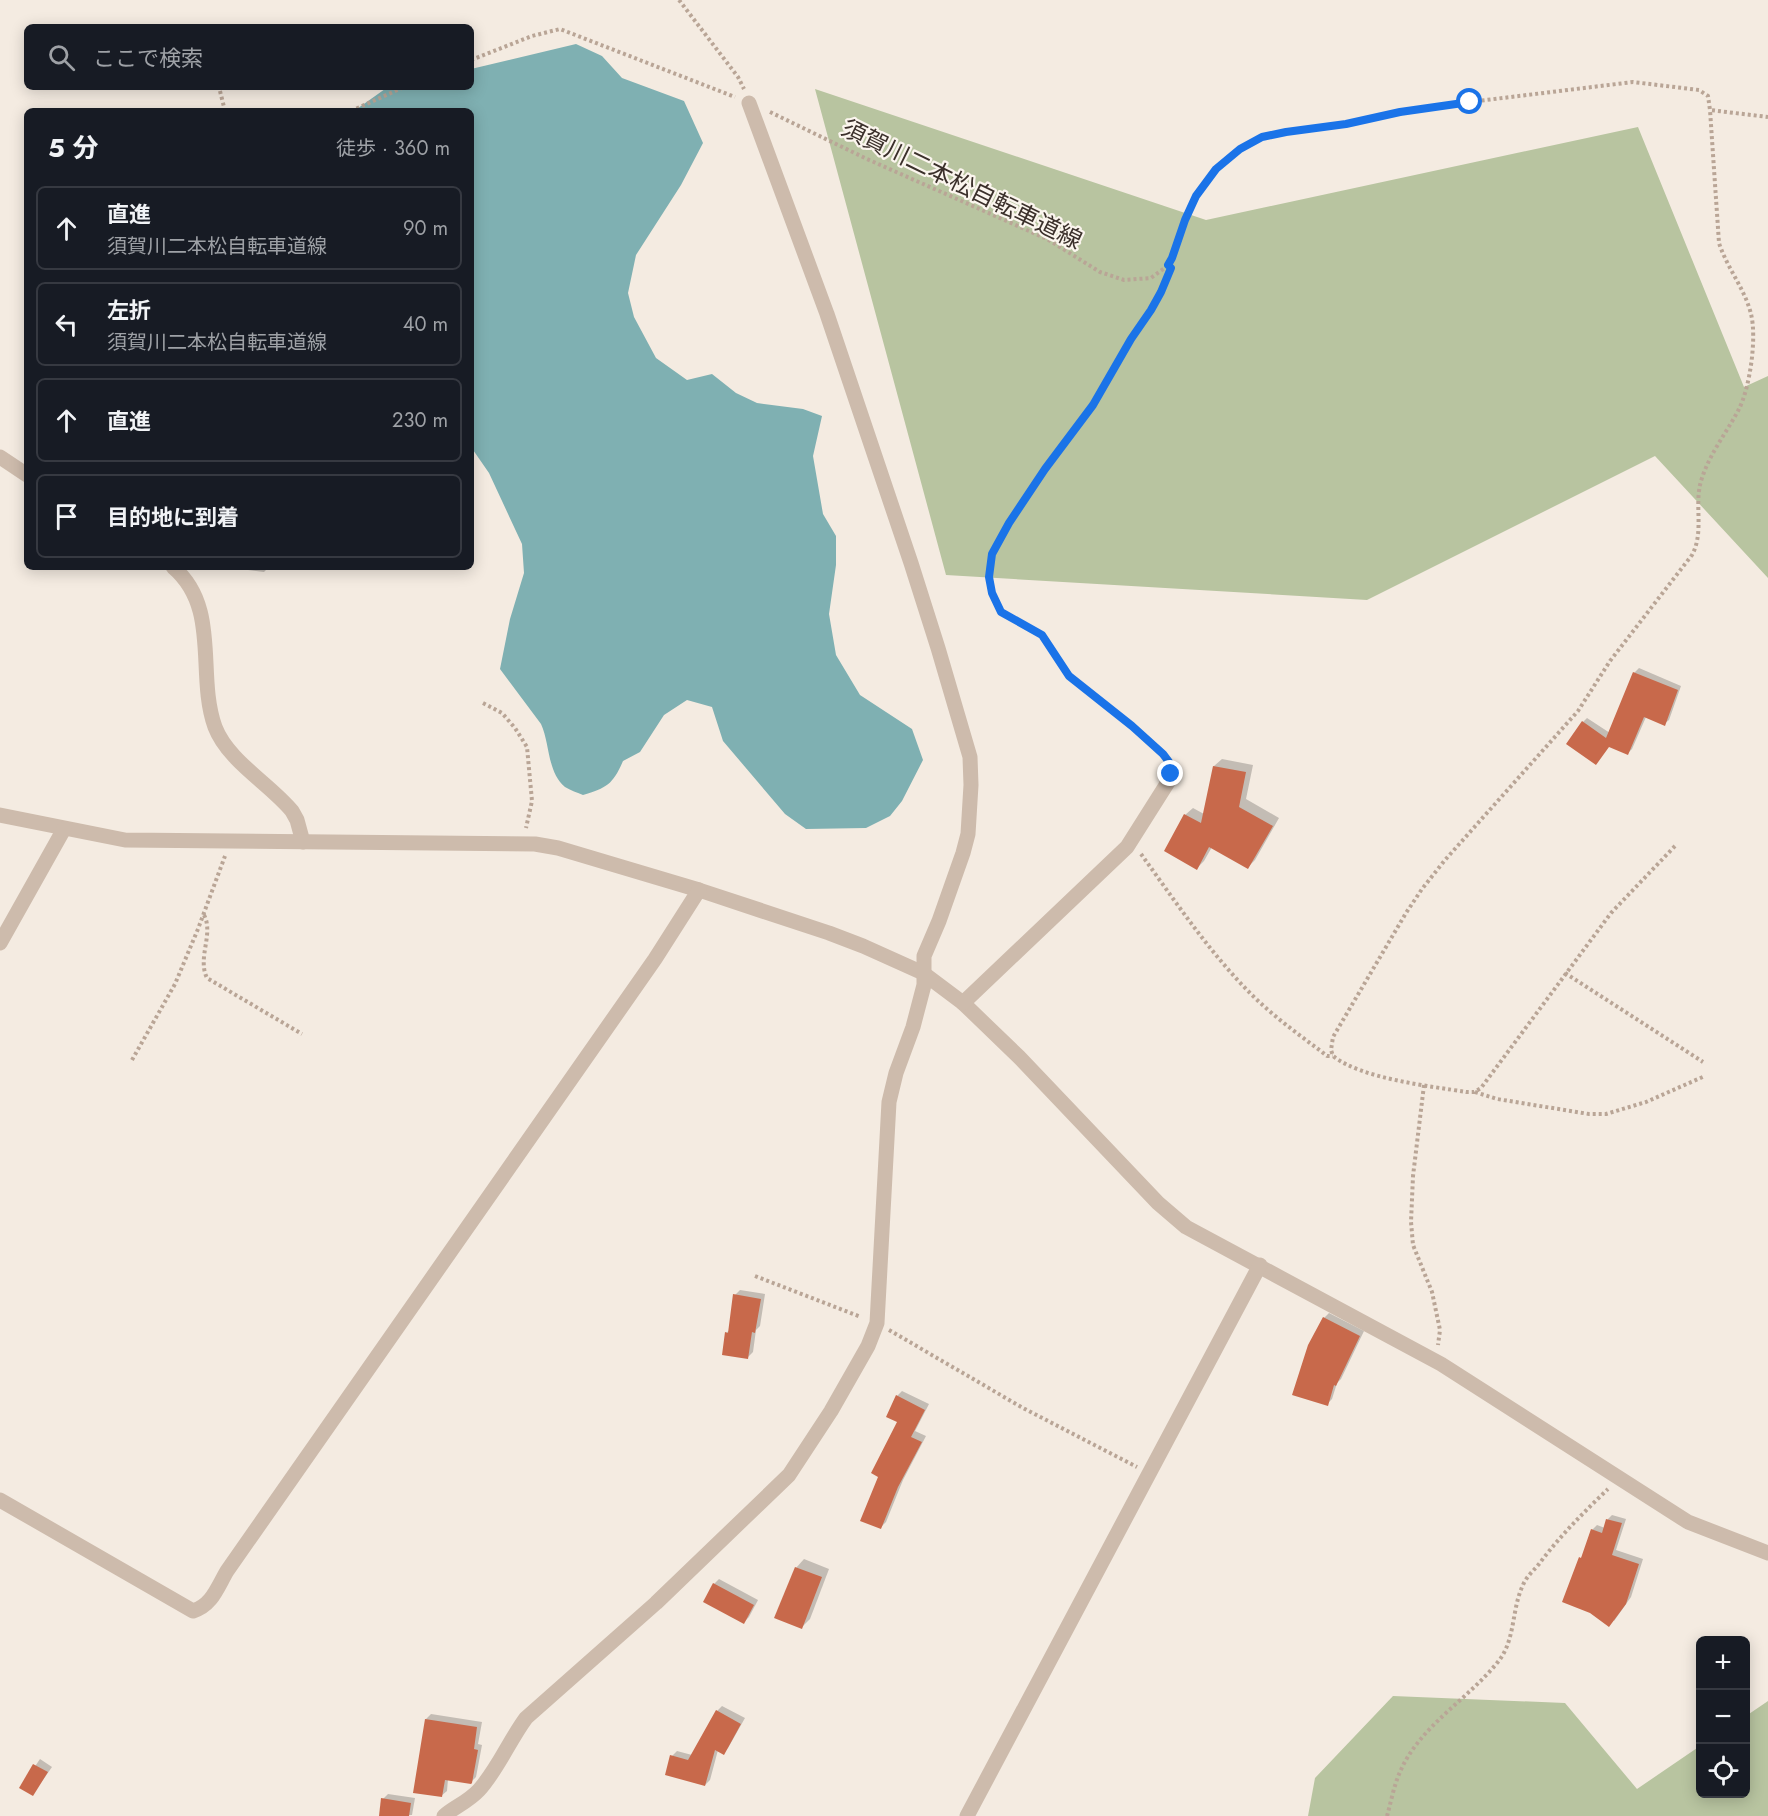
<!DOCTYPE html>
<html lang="ja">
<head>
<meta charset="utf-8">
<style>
  body { margin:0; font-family:Jost,"Noto Sans JP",sans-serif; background:#20242c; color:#f1f3f6 }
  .controls { position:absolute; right:18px; bottom:18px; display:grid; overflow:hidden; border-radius:9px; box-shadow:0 3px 15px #0003 }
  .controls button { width:54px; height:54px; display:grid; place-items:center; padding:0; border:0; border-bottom:2px solid #363941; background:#171b24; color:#f1f3f6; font:30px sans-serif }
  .stop { position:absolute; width:18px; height:18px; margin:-14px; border:4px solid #1a73e8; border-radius:50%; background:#fff }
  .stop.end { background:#1a73e8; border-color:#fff; box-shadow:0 2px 6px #0008 }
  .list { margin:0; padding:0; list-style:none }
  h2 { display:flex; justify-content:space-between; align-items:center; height:78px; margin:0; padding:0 24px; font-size:26px }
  h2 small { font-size:20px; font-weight:400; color:#9ea1a6 }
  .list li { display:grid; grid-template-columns:39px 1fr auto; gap:18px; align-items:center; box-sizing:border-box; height:84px; margin:0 12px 12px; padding:0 12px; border:2px solid #363941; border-radius:9px }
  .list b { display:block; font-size:22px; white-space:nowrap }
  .list p { margin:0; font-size:20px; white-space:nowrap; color:#9ea1a6 }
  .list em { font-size:20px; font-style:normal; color:#9ea1a6 }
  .icon { flex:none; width:33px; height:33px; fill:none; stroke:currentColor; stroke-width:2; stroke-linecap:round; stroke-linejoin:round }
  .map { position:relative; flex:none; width:1768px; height:1816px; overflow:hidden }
  .search { position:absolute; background:#171b24; box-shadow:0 3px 15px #0003; left:24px; top:24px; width:450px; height:66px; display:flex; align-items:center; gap:15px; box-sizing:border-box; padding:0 21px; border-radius:9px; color:#9ea1a6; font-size:22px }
  .panel { position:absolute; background:#171b24; box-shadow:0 3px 15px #0003; left:24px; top:108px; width:450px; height:462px; border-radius:9px }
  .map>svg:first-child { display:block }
  .green { fill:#b8c4a0 }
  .water { fill:#7fb0b2 }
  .shadow { fill:#0003 }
  .building { fill:#c8694b }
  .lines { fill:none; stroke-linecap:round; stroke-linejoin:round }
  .path { stroke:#b9a596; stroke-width:4; stroke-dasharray:3 3; stroke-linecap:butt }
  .minor { stroke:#cdbbac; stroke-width:15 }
  .route { stroke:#1a73e8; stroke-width:8 }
  .labels { text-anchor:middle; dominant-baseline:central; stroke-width:4.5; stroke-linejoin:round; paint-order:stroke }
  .street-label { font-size:24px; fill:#3b302b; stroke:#fbf5ee }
</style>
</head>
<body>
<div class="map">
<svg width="1768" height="1816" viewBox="0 0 1768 1816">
  <rect width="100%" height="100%" fill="#f4ebe1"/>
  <g class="green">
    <path d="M 815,89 L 1206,220 L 1638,127 L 1744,387 L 1768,376 L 1768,578 L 1655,456 L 1367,600 L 946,575 Z"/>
    <path d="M 1393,1696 L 1565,1703 L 1637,1789 L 1700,1746 L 1700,1794 L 1746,1794 L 1746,1716 L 1768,1701 L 1768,1816 L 1308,1816 L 1315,1778 Z"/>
  </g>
  <path class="water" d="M 576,44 L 602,56 L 622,78 L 684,101 L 703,143 L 681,185 L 636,255 L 628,293 L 634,317 L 656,358 L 687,380 L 712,374 L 736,393 L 757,403 L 803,409 L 822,416 L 813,456 L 823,514 L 836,536 L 836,565 L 829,614 L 836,655 L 860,695 L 912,729 L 923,760 L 902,801 L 890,816 L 866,828 L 806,829 L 785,814 L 723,741 L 712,707 L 687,700 L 664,715 L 640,752 L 623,761 C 613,784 607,788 583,795 C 578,793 570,790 565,787 C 547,772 550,743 541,724 L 500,669 L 510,619 L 524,573 L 522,544 L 489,473 L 471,447 L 471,111 L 354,111 L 385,89 L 395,87 L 471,87 L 471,69 Z"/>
  <g class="shadow">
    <path d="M 248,567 L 269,567 L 264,572 L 248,570 Z"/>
    <path d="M 1639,668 L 1681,686 L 1669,720 L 1664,724 L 1646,717 L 1632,749 L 1628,753 L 1610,746 L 1583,722 L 1587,718 L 1610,733 L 1634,673 Z"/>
    <path d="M 1222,759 L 1253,765 L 1246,799 L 1279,818 L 1255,860 L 1248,867 L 1212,847 L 1204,861 L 1197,868 L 1185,815 L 1193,808 L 1204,814 L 1214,766 Z"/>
    <path d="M 740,1290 L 765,1294 L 760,1326 L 756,1330 L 753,1352 L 747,1358 L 726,1333 L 730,1330 L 735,1295 Z"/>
    <path d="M 1329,1313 L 1364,1331 L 1341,1379 L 1337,1383 L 1332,1399 L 1327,1404 L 1324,1318 Z"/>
    <path d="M 902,1391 L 929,1404 L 915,1431 L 926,1436 L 903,1480 L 886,1522 L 881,1527 L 899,1421 L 897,1396 Z"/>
    <path d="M 1612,1515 L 1626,1519 L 1616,1550 L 1643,1559 L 1631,1597 L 1614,1621 L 1581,1558 L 1584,1555 L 1592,1530 L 1597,1525 L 1605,1528 L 1608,1519 Z"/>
    <path d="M 804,1559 L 829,1569 L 810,1619 L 802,1627 L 796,1568 Z"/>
    <path d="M 719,1579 L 758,1600 L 749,1617 L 744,1622 L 714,1584 Z"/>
    <path d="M 722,1706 L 745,1718 L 728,1748 L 723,1753 L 718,1750 L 710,1780 L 705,1785 L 672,1756 L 677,1751 L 692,1755 L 717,1711 Z"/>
    <path d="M 431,1714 L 482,1722 L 478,1744 L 482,1745 L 476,1777 L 471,1782 L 448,1779 L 447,1791 L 441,1796 L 426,1719 Z"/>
    <path d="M 40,1759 L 52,1767 L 33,1794 L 21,1787 Z"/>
    <path d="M 388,1794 L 415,1798 L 412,1815 L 380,1816 L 383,1799 Z"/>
  </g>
  <g class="building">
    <path d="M 1633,672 L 1678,690 L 1670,712 L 1665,726 L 1644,717 L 1628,755 L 1609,747 L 1596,765 L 1566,744 L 1582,721 L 1606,738 Z"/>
    <path d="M 1213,766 L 1246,772 L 1239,807 L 1273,826 L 1248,869 L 1209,847 L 1197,870 L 1164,851 L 1184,814 L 1201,823 Z"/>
    <path d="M 733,1294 L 761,1299 L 755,1333 L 752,1332 L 748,1359 L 722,1355 L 725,1332 L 728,1333 Z"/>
    <path d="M 1323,1317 L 1360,1336 L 1336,1386 L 1334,1385 L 1328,1406 L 1292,1395 L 1308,1345 Z"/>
    <path d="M 896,1395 L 925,1410 L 911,1437 L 922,1442 L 898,1487 L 881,1529 L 860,1521 L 878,1477 L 871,1473 L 897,1422 L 886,1417 Z"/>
    <path d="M 1606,1519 L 1622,1523 L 1612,1555 L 1639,1564 L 1626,1604 L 1609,1627 L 1590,1613 L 1562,1602 L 1579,1557 L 1581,1558 L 1591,1529 L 1602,1533 Z"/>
    <path d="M 795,1567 L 822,1577 L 802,1629 L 774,1618 Z"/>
    <path d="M 713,1583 L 754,1605 L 744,1624 L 703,1602 Z"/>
    <path d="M 716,1710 L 741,1724 L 724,1755 L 715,1750 L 705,1786 L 665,1775 L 670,1755 L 688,1760 Z"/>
    <path d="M 425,1719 L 477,1727 L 474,1749 L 478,1750 L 472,1783 L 471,1784 L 445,1780 L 442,1797 L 413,1793 Z"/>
    <path d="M 33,1764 L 48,1772 L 33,1796 L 19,1788 Z"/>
    <path d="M 381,1798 L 411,1803 L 409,1816 L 379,1816 Z"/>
  </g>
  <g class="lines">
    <g class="path">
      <path d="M 679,0 L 738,77 L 744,89"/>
      <path d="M 471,60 L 532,36 L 560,29 L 735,97"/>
      <path d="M 220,91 L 225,111"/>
      <path d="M 351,111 L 404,87"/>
      <path d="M 770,112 L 867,159 L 1047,239 L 1100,272 L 1124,280 L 1151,278 L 1166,267 L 1172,258 L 1190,209 L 1205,183 L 1229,156 L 1262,137 L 1470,102 L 1633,82 L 1699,90 L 1708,96 L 1710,110 L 1768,117"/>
      <path d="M 1168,265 L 1171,268 L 1161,292 L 1151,311 L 1131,339 L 1093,405 L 1045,469 L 996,546 L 991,558 L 989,577 L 992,593 L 1001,612 L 1042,635 L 1069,677 L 1132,726 L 1163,754 L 1170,764"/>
      <path d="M 483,703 L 502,713 L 515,728 L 527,747 L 532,801 L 526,828"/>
      <path d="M 1675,846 L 1611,913 L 1481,1088 L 1474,1092 L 1466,1092 C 1430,1086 1362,1079 1333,1056 L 1331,1050 L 1333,1037 L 1406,913 L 1422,889 L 1445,860 L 1578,711 L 1610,661 L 1692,555 C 1705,531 1693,503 1702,478 C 1710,453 1727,432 1739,409 C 1750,387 1757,338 1751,314 C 1745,289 1727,268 1719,243 L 1710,110"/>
      <path d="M 1141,854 C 1175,901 1210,953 1251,994 C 1273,1016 1298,1034 1322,1052 L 1327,1056 L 1333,1056"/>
      <path d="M 204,915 C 214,934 197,958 207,978 L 302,1034"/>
      <path d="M 1565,973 L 1703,1062"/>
      <path d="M 132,1060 L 175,984 L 198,929 L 225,856"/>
      <path d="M 1424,1085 L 1413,1176 L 1411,1222 L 1413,1245 L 1432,1292 L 1440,1330 L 1438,1345"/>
      <path d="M 1475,1092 L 1497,1099 L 1589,1114 L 1606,1114 L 1646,1102 L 1705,1076"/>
      <path d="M 755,1276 L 861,1317"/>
      <path d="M 889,1330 L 1023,1408 L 1137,1467"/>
      <path d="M 1387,1816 C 1391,1802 1394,1785 1400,1772 C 1419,1727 1467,1700 1497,1663 C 1516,1641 1511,1610 1523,1585 C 1527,1575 1536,1569 1542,1560 C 1562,1534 1584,1512 1608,1489"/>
    </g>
    <g class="minor">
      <path d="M 0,457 L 27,475"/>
      <path d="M 173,567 C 221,608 196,674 215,727 C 228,761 270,784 292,811 L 297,820 L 303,842"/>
      <path d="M 0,815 L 125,840 L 535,844 L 558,848 L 699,890 L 829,933 L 863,946 L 923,973 L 963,1003 L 1019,1057 L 1158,1203 L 1186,1227 L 1441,1364 L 1688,1522 L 1768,1553"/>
      <path d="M 0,943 L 64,829"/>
      <path d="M 963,1003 L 1127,847 L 1170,779"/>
      <path d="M 0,1500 L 193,1611 C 212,1605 217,1588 227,1571 L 655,959 L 699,890"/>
      <path d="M 444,1816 C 454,1807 468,1802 479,1790 C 498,1769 509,1741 526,1718 L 656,1603 L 789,1475 L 831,1411 L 868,1346 L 877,1323 L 889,1102 L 896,1073 L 913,1027 L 924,985 L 924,956 L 939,921 L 963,853 L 968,834 L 971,785 L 970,757 L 938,648 L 911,563 L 827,314 L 749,103"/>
      <path d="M 967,1816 L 1260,1265"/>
    </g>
  </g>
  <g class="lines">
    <path class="route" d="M 1171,774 L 1169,762 L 1163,754 L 1132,726 L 1069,676 L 1042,635 L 1001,612 L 992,593 L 989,577 L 992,554 L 1009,523 L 1045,469 L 1093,405 L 1131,339 L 1151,310 L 1161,292 L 1171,268 L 1168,265 L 1172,258 L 1185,220 L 1196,196 L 1216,169 L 1240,149 L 1262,137 L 1286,132 L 1346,124 L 1400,112 L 1470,102"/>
  </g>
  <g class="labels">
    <g class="street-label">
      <text transform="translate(962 184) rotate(26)">須賀川二本松自転車道線</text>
    </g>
  </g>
</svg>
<div class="controls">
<button>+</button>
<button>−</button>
<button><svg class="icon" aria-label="locate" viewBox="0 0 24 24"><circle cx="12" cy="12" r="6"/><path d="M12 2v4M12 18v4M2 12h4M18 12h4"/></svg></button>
</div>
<div class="stop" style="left:1470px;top:102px"></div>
<div class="stop end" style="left:1171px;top:774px"></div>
<div class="search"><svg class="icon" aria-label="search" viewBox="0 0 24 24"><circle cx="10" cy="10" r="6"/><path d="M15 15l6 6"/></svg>ここで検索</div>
<section class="panel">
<h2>5 分<small>徒歩 · 360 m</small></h2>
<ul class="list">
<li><svg class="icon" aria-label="ahead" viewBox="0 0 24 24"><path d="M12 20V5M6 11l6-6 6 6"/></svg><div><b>直進</b><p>須賀川二本松自転車道線</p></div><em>90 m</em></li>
<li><svg class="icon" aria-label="left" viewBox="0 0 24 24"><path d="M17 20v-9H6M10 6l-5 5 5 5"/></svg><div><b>左折</b><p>須賀川二本松自転車道線</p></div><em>40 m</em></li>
<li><svg class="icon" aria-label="ahead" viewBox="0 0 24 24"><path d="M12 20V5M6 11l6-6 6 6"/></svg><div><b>直進</b></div><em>230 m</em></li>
<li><svg class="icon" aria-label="arrive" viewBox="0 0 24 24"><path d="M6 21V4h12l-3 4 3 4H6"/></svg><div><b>目的地に到着</b></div></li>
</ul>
</section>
</div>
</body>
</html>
